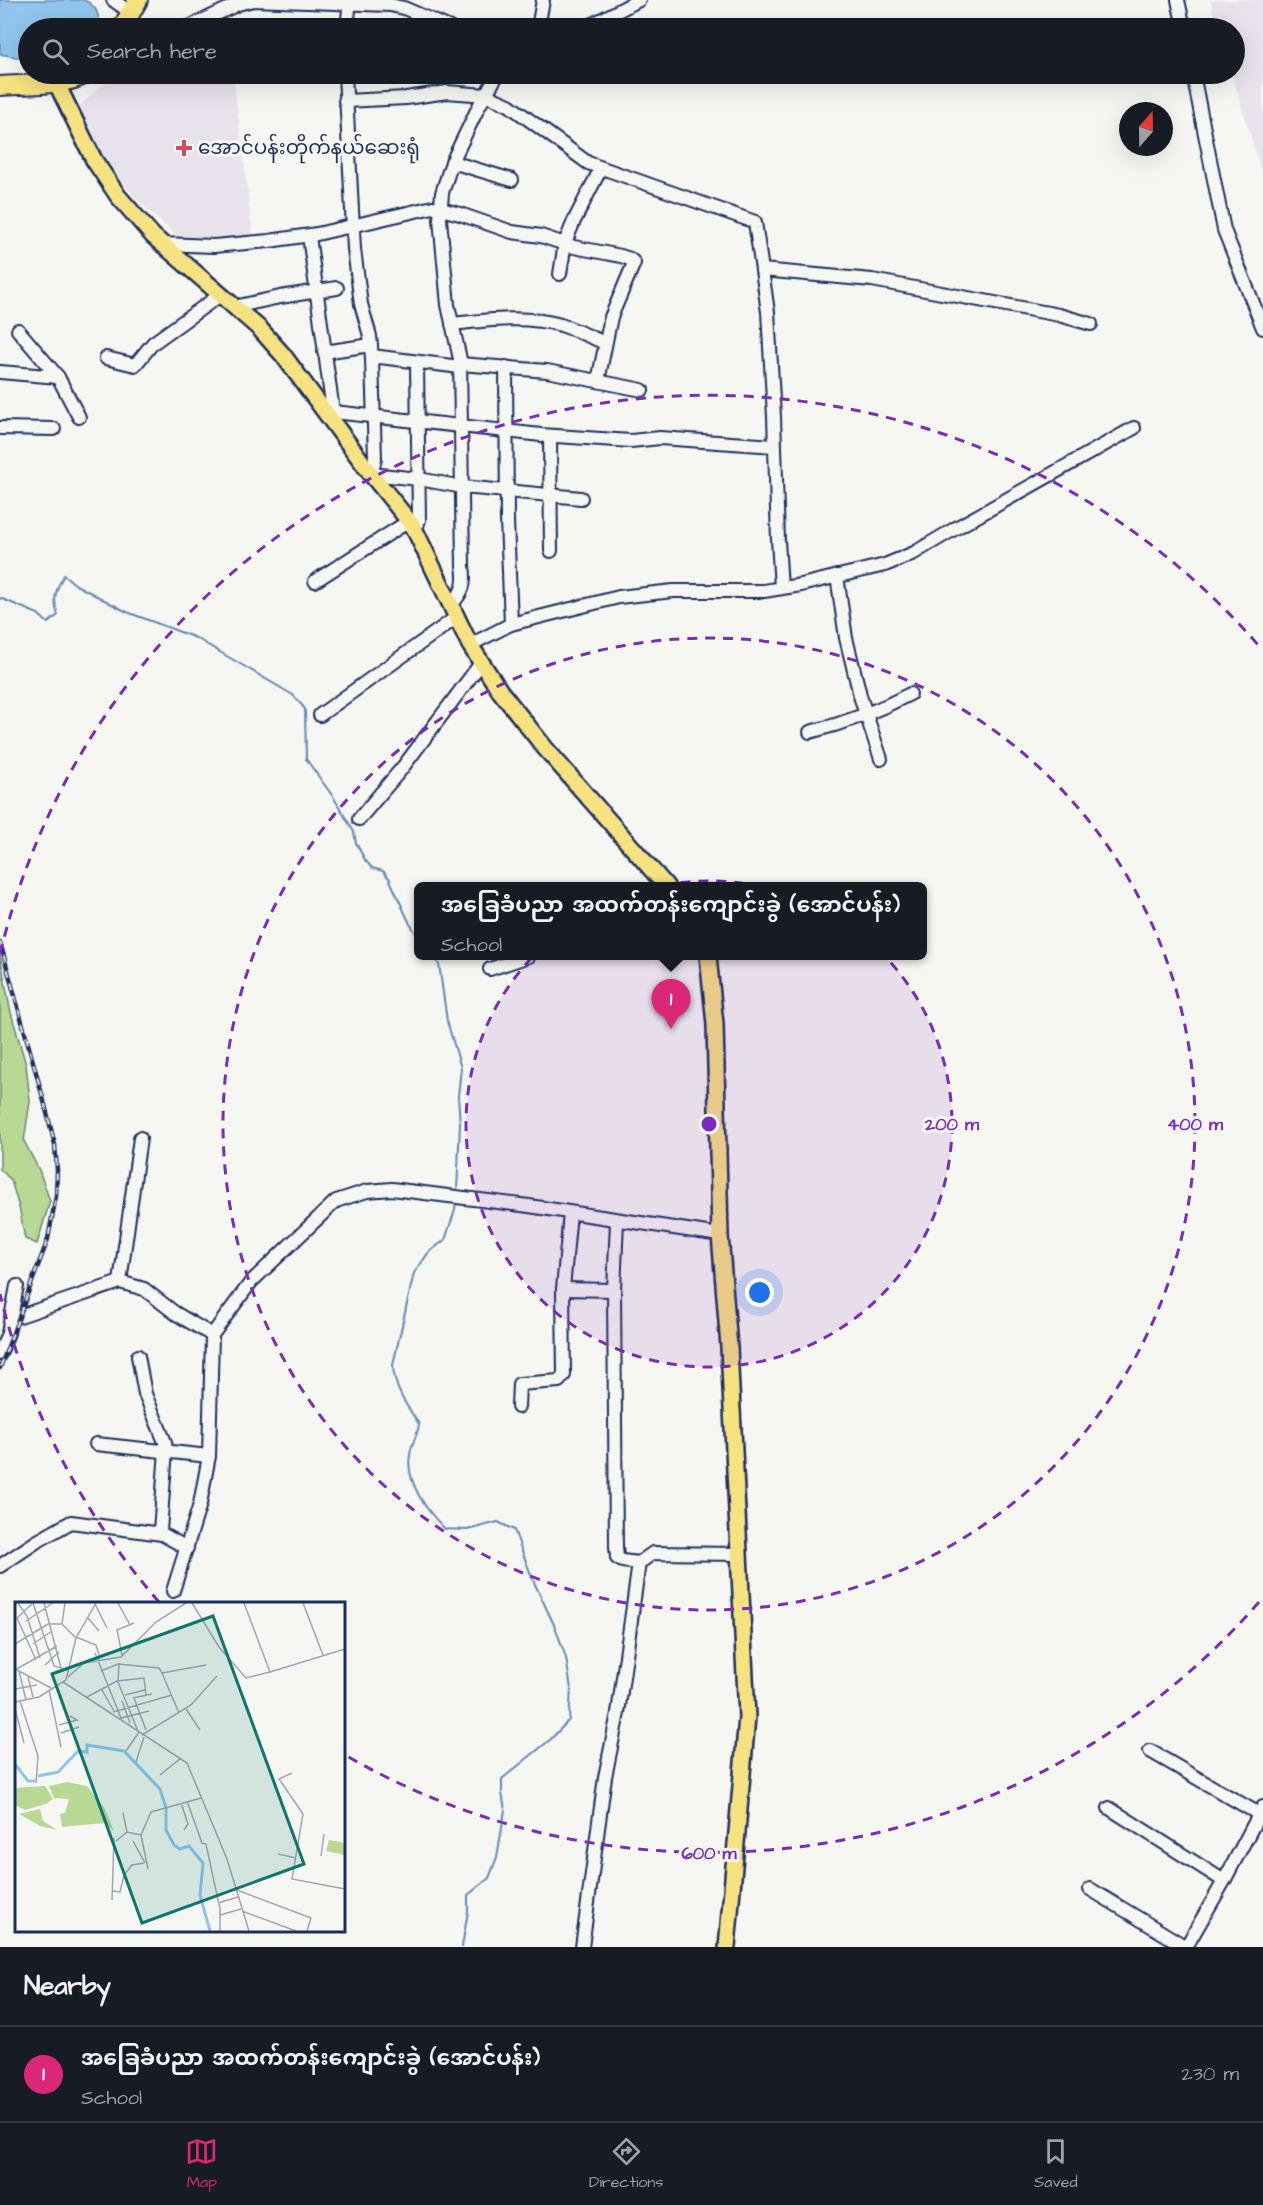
<!DOCTYPE html>
<html lang="en">
<head>
<meta charset="utf-8">
<style>
  body { margin:0; font-family:"Architects Daughter","Noto Sans Myanmar",sans-serif; background:#20242c; color:#f1f3f6 }
  .compass { position:absolute; left:1119px; top:102px; width:54px; height:54px; border-radius:50%; background:#171b24; box-shadow:0 6px 24px #0002; rotate:20deg }
  .you { position:absolute; left:760px; top:1293px; width:21px; height:21px; margin:-15px; border:4px solid #fff; border-radius:50%; background:#1a73e8; box-shadow:0 0 0 9px #1a73e833 }
  .badge { display:grid; place-items:center; width:39px; height:39px; border-radius:50%; background:#db2777; color:#fff; font-size:20px; font-weight:700 }
  .pin { position:absolute; translate:-50% -50px; filter:drop-shadow(0 2px 3px #0008) }
  .pin::after { content:''; position:absolute; top:32px; width:21px; height:18px; background:inherit; clip-path:polygon(0 0,100% 0,50% 100%) }
  .popup { position:absolute; left:414px; top:882px; width:513px; height:78px; box-sizing:border-box; display:grid; place-content:center; border-radius:9px; background:#171b24; filter:drop-shadow(0 2px 4px #0005); font-size:20px; white-space:nowrap; color:#9ea1a6 }
  .popup b { font-size:22px; color:#f1f3f6 }
  .popup::after { content:''; position:absolute; left:50%; top:100%; margin-left:-12px; border:12px solid transparent; border-top-color:#171b24 }
  .list { margin:0; padding:0; list-style:none }
  h2 { display:flex; justify-content:space-between; align-items:center; height:78px; margin:0; padding:0 24px; font-size:26px }
  h2 small { font-size:20px; font-weight:400; color:#9ea1a6 }
  .list li { display:grid; grid-template-columns:39px 1fr auto; gap:18px; align-items:center; box-sizing:border-box; height:96px; padding:0 24px; border-top:2px solid #363941 }
  .list b { display:block; font-size:22px; white-space:nowrap }
  .list p { margin:0; font-size:20px; white-space:nowrap; color:#9ea1a6 }
  .list em { font-size:20px; font-style:normal; color:#9ea1a6 }
  .icon { flex:none; width:33px; height:33px; fill:none; stroke:currentColor; stroke-width:2; stroke-linecap:round; stroke-linejoin:round }
  .map { position:relative; flex:none; width:1263px; height:1947px; overflow:hidden }
  .search { position:absolute; background:#171b24; box-shadow:0 6px 24px #0002; left:18px; right:18px; top:18px; height:66px; display:flex; align-items:center; gap:15px; box-sizing:border-box; padding:0 21px; border-radius:33px; color:#9ea1a6; font-size:22px }
  .sheet { height:174px; background:#171b24 }
  nav { display:flex; justify-content:space-around; align-items:center; box-sizing:border-box; height:84px; border-top:2px solid #363941; background:#171b24; font-size:16px; color:#9ea1a6 }
  nav a { display:grid; justify-items:center; gap:3px }
  nav .on { color:#db2777 }
  .map>svg:first-child { display:block }
  .built { fill:#e8e2ed }
  .green { fill:#b7d993; stroke:#698478; stroke-width:1.5 }
  .water { fill:#91c5ee; stroke:#6289b4; stroke-width:1.5 }
  .lines { fill:none; stroke-linecap:round; stroke-linejoin:round }
  .stream { stroke:#6289b4; stroke-width:2 }
  .minor-casing { stroke:#1b2f5e; stroke-width:16 }
  .major-casing { stroke:#1b2f5e; stroke-width:20 }
  .highway-casing { stroke:#1b2f5e; stroke-width:22 }
  .minor { stroke:#f6f6f2; stroke-width:12 }
  .major { stroke:#f7e281; stroke-width:15 }
  .highway { stroke:#f7e281; stroke-width:18 }
  .rail-casing { stroke:#1b2f5e; stroke-width:4.5 }
  .rail { stroke:#f6f6f2; stroke-width:2; stroke-dasharray:7; stroke-linecap:butt }
  .ring { fill:none; stroke:#7b2cbf; stroke-width:3; stroke-dasharray:10 8 }
  .poi-dot { fill:#d1495b; stroke:#f6f6f2; stroke-width:2 }
  .labels { text-anchor:middle; dominant-baseline:central; stroke-width:6; stroke-linejoin:round; paint-order:stroke }
  .poi-label { font-size:20px; fill:#1b2f5e; stroke:#f6f6f2; text-anchor:start }
  .inset-river { fill:none; stroke:#91c5ee; stroke-width:3 }
  .inset-road { fill:none; stroke:#9ea6b7; stroke-width:1.5 }
  .view { fill:#0f766e; fill-opacity:0.15; stroke:#0f766e; stroke-width:3 }
  .inset-edge { fill:none; stroke:#1b2f5e; stroke-width:3 }
  .centre { fill:#7b2cbf; stroke:#f6f6f2; stroke-width:3 }
  .ring-label { font-size:18px; text-anchor:middle; font-weight:bold; fill:#7b2cbf; stroke:#f6f6f2; stroke-width:6; stroke-linejoin:round; paint-order:stroke }
</style>
</head>
<body>
<div class="map">
<svg width="1263" height="1947" viewBox="0 0 1263 1947">
  <rect width="100%" height="100%" fill="#f6f6f2"/>
  <filter id="ink" filterUnits="userSpaceOnUse"><feTurbulence type="fractalNoise" baseFrequency=".0167" numOctaves="2"/><feDisplacementMap in="SourceGraphic" scale="12" xChannelSelector="R" yChannelSelector="G"/><feConvolveMatrix kernelMatrix="1 2 1 2 8 2 1 2 1" color-interpolation-filters="sRGB"/></filter>
  <g filter="url(#ink)">
    <g class="built">
      <path d="M 1210,0 L 1263,0 L 1263,178 L 1232,74 L 1234,74 L 1234,28 L 1218,28 Z"/>
      <path d="M 115,74 L 233,74 L 253,237 L 195,240 L 180,239 L 136,199 L 105,161 L 78,107 Z"/>
    </g>
    <path class="green" d="M 0,955 L 10,1009 L 26,1065 L 30,1101 L 24,1141 L 39,1170 L 50,1201 L 37,1244 L 25,1239 L 20,1211 L 11,1180 L 0,1169 Z"/>
    <path class="water" d="M 0,0 L 84,0 C 97,6 100,15 98,28 L 28,28 L 28,62 L 24,63 L 22,58 L 0,54 Z"/>
    <g class="lines">
      <g class="stream">
        <path d="M 0,598 L 38,614 L 48,623 L 58,615 C 52,599 56,589 64,575 L 76,585 L 127,612 L 196,638 L 293,695 L 305,709 L 306,759 L 334,798 L 354,832 L 356,843 L 365,860 L 372,868 L 383,871 L 389,878 L 410,924 L 419,937"/>
        <path d="M 434,956 L 439,964 L 447,1021 L 461,1068 L 458,1096 L 460,1124 L 457,1191"/>
        <path d="M 456,1200 L 455,1210 L 445,1240 L 429,1252 L 414,1273 L 393,1365 C 394,1389 406,1405 419,1424 C 418,1435 411,1444 410,1455 C 405,1482 427,1511 445,1529 L 467,1530 L 498,1522 L 514,1530 L 533,1580 L 556,1629 L 566,1658 L 571,1689 L 569,1720 L 551,1739 L 502,1779 L 502,1793 L 505,1810 L 497,1857 L 489,1878 L 468,1895 L 468,1911 L 462,1947"/>
      </g>
      <g class="minor-casing">
        <g id="minor">
          <path d="M 113,0 L 131,13"/>
          <path d="M 1178,0 L 1184,28"/>
          <path d="M 187,28 L 238,4 L 253,0 L 390,5 L 404,8 L 450,28"/>
          <path d="M 347,28 L 350,0"/>
          <path d="M 538,28 L 543,0"/>
          <path d="M 585,28 L 639,0"/>
          <path d="M 345,74 L 354,249 L 361,304 L 370,336 L 372,359 L 375,459 L 371,474 L 419,479 L 463,487 L 581,498"/>
          <path d="M 1193,74 L 1224,230 L 1263,328"/>
          <path d="M 345,101 L 406,98 L 447,92 L 486,95 L 509,105 L 588,163 L 755,222 L 762,270 L 872,280 L 1059,315 L 1091,324"/>
          <path d="M 452,162 L 512,180"/>
          <path d="M 309,236 L 333,411"/>
          <path d="M 163,244 L 214,246 L 269,241 L 317,234 L 433,207 L 460,214 L 512,232 L 541,236 L 574,247 L 621,256 L 630,259 L 634,263 L 611,317 L 598,381"/>
          <path d="M 762,270 L 768,312 L 774,417 L 778,540 L 781,588"/>
          <path d="M 560,274 L 565,243 L 574,221 L 601,168"/>
          <path d="M 234,307 L 280,297 L 337,288"/>
          <path d="M 452,324 C 487,320 527,315 561,325 C 576,330 591,337 605,343"/>
          <path d="M 324,352 L 371,345"/>
          <path d="M 372,356 L 460,367"/>
          <path d="M 106,358 L 135,365 L 153,343 L 220,295"/>
          <path d="M 460,364 L 547,371 L 642,390"/>
          <path d="M 506,367 L 507,520 L 511,624"/>
          <path d="M 0,372 L 58,377 L 18,330"/>
          <path d="M 58,377 L 79,417"/>
          <path d="M 325,411 L 541,435 L 631,441 L 660,438 L 774,446"/>
          <path d="M 0,428 L 54,429"/>
          <path d="M 550,436 L 551,551"/>
          <path d="M 415,530 L 419,520 L 417,363"/>
          <path d="M 837,576 L 846,638 L 861,699 L 881,759"/>
          <path d="M 315,581 L 409,521"/>
          <path d="M 451,605 C 463,592 466,584 463,566 L 460,359 L 448,305 L 440,219 L 442,193 L 452,162 L 479,106 L 498,74"/>
          <path d="M 470,645 L 511,624 L 619,597 L 673,591 L 764,591 L 801,585 L 885,565 L 914,553 L 956,528 L 1134,428"/>
          <path d="M 320,715 L 457,617"/>
          <path d="M 810,732 C 845,723 878,711 910,694"/>
          <path d="M 359,819 L 403,767 L 481,663"/>
          <path d="M 490,969 L 529,956"/>
          <path d="M 617,1221 L 614,1290 L 616,1547 L 617,1558 L 622,1561 L 639,1563"/>
          <path d="M 120,1282 L 140,1138"/>
          <path d="M 563,1289 L 614,1290"/>
          <path d="M 20,1316 L 120,1282 L 144,1289 L 175,1313 L 212,1335"/>
          <path d="M 0,1354 L 8,1333 L 17,1286"/>
          <path d="M 138,1356 L 145,1394 L 165,1442 L 166,1450 L 160,1531 L 162,1534 L 187,1548"/>
          <path d="M 518,1407 L 519,1384 L 559,1381 L 564,1375 L 563,1289 L 570,1213"/>
          <path d="M 96,1444 L 209,1456"/>
          <path d="M 0,1566 L 36,1542 L 71,1522 L 162,1534"/>
          <path d="M 173,1591 L 200,1504 L 209,1456 L 212,1335 L 251,1282 L 336,1201 L 367,1191 L 392,1189 L 529,1206 L 720,1235"/>
          <path d="M 1150,1751 L 1259,1814"/>
          <path d="M 1109,1808 L 1224,1881"/>
          <path d="M 1090,1889 L 1186,1947 L 1224,1881 L 1263,1807"/>
          <path d="M 582,1947 L 605,1777 L 618,1713 L 639,1563 L 653,1553 L 740,1554"/>
        </g>
      </g>
      <g class="major-casing">
        <g id="major">
          <path d="M 56,82 L 94,160 L 118,196 L 153,236 L 260,329 L 283,355 L 371,474 L 413,526 L 470,645 L 500,691 L 545,748 L 666,886"/>
          <path d="M 708,956 L 715,1024 L 720,1235 L 729,1347 L 747,1717 L 727,1947"/>
        </g>
      </g>
      <g class="highway-casing">
        <g id="highway">
          <path d="M 122,28 L 138,0"/>
          <path d="M 0,86 C 23,84 67,86 85,74"/>
        </g>
      </g>
      <use href="#minor" class="minor"/>
      <use href="#major" class="major"/>
      <use href="#highway" class="highway"/>
      <g class="rail-casing">
        <path id="rail" d="M 0,942 L 45,1105 L 55,1145 L 57,1170 L 56,1196 L 48,1239 L 0,1368"/>
      </g>
      <use href="#rail" class="rail"/>
    </g>
  </g>
  <circle cx="709" cy="1124" r="243" fill="#7b2cbf" fill-opacity=".12"/>
  <g class="ring">
    <circle cx="709" cy="1124" r="243"/>
    <circle cx="709" cy="1124" r="486"/>
    <path d="M1259 1602A729 729 0 0 1 345 1755M159 1602A729 729 0 0 1 0 1294M0 954A729 729 0 0 1 1259 646"/>
  </g>
  <path class="poi-dot" d="M181 139h6v6h6v6h-6v6h-6v-6h-6v-6h6z"/>
  <g class="labels">
    <g class="poi-label">
      <text x="198" y="148">အောင်ပန်းတိုက်နယ်ဆေးရုံ</text>
    </g>
  </g>
  <g transform="translate(15 1602)">
    <rect width="330" height="330" fill="#f6f6f2"/>
    <path d="M 52,180 L 72,184 L 90,207 L 99,229 L 89,221 L 47,225 L 45,212 L 50,211 L 54,197 L 39,196 L 34,184 ZM 30,184 L 38,197 L 31,202 L 10,208 L 0,203 L 0,186 ZM 25,207 L 28,219 L 42,228 L 25,224 L 4,212 ZM 314,238 L 330,241 L 330,253 L 311,249 Z" fill="#b7d993"/>
    <path class="inset-river" d="M 0,162 L 13,179 L 20,179M 23,174 L 43,170 L 63,149 L 72,150 L 72,143 L 109,149 L 145,187 L 151,206 L 151,228 L 159,243 L 165,247 L 174,244 L 188,261 L 185,293 L 195,329"/>
    <path class="inset-road" d="M 3,1 L 12,14 L 25,56M 18,1 L 39,64 L 53,68M 29,1 L 46,66M 50,1 L 47,22 L 61,36M 103,1 L 115,23M 177,1 L 204,45 L 231,76 L 255,70M 229,1 L 255,70 L 330,47M 288,1 L 308,53M 80,2 L 92,26M 72,15 L 84,29M 2,16 L 21,58M 2,16 L 18,1M 11,19 L 38,1M 61,35 L 81,43 L 85,56M 0,42 L 33,22 L 47,22M 18,42 L 37,29M 80,51 L 106,116 L 134,109M 107,53 L 102,28 L 119,21M 104,61 L 103,80 L 123,129M 30,63 L 44,50M 0,68 L 42,44M 2,68 L 36,86M 4,69 L 11,98M 86,69 L 103,62 L 144,66 L 147,71 L 191,63M 147,71 L 164,111M 13,75 L 18,95M 53,75 L 69,61 L 106,55 L 141,20 L 171,1M 48,80 L 172,161 L 212,257 L 234,329M 0,87 L 22,83M 34,88 L 46,145M 87,88 L 99,109M 110,93 L 130,88M 72,95 L 102,79 L 129,76 L 131,93M 118,96 L 137,92M 119,96 L 131,128M 5,99 L 23,154 L 21,181M 107,99 L 115,121M 0,100 L 24,95 L 51,78 L 61,36 L 81,1M 0,107 L 9,141M 171,107 L 185,128M 98,110 L 157,93M 44,123 L 62,118 L 55,114M 46,131 L 64,125M 127,133 L 176,103 L 202,74M 111,149 L 124,130M 121,160 L 129,135M 277,171 L 264,177 L 288,212 L 277,277 L 330,287M 145,173 L 166,156M 172,199 L 187,241 L 191,242 L 205,307 L 205,329M 166,201 L 173,222 L 169,228M 108,211 L 112,230M 101,239 L 112,230 L 126,233M 118,239 L 130,261M 263,252 L 281,256M 306,254 L 309,232M 133,267 L 126,233 L 136,210 L 186,196M 222,288 L 296,316 L 292,329M 98,289 L 105,290 L 109,273 L 117,263 L 129,261M 97,298 L 99,236M 203,301 L 223,295M 227,309 L 281,329M 205,313 L 226,307"/>
    <path class="view" d="M 198,14 L 289,262 L 127,321 L 37,72 Z"/>
    <rect width="330" height="330" class="inset-edge"/>
  </g>
  <circle cx="709" cy="1124" r="9" class="centre"/>
  <g class="ring-label">
    <text x="952" y="1130">200 m</text>
    <text x="1195" y="1130">400 m</text>
    <text x="709" y="1859">600 m</text>
  </g>
</svg>
<svg class="compass" viewBox="-18 -18 36 36"><path d="M0-13l5 13h-10z" fill="#e53935"/><path d="M0 13l5-13h-10z" fill="#9ea1a6"/></svg>
<div class="you"></div>
<div class="pin badge" style="left:671px;top:1029px">1</div>
<div class="popup"><b>အခြေခံပညာ အထက်တန်းကျောင်းခွဲ (အောင်ပန်း)</b>School</div>
<div class="search"><svg class="icon" aria-label="search" viewBox="0 0 24 24"><circle cx="10" cy="10" r="6"/><path d="M15 15l6 6"/></svg>Search here</div>
</div>
<section class="sheet">
<h2>Nearby<small></small></h2>
<ul class="list">
<li><span class="badge">1</span><div><b>အခြေခံပညာ အထက်တန်းကျောင်းခွဲ (အောင်ပန်း)</b><p>School</p></div><em>230 m</em></li>
</ul>
</section>
<nav>
<a class="on"><svg class="icon" aria-label="map" viewBox="0 0 24 24"><path d="M3 6l6-2 6 2 6-2v14l-6 2-6-2-6 2zM9 4v14M15 6v14"/></svg>Map</a>
<a><svg class="icon" aria-label="directions" viewBox="0 0 24 24"><path d="M12 3l9 9-9 9-9-9zM9 14v-3h6M13 9l2 2-2 2"/></svg>Directions</a>
<a><svg class="icon" aria-label="saved" viewBox="0 0 24 24"><path d="M7 4h10v16l-5-4-5 4z"/></svg>Saved</a>
</nav>
</body>
</html>
